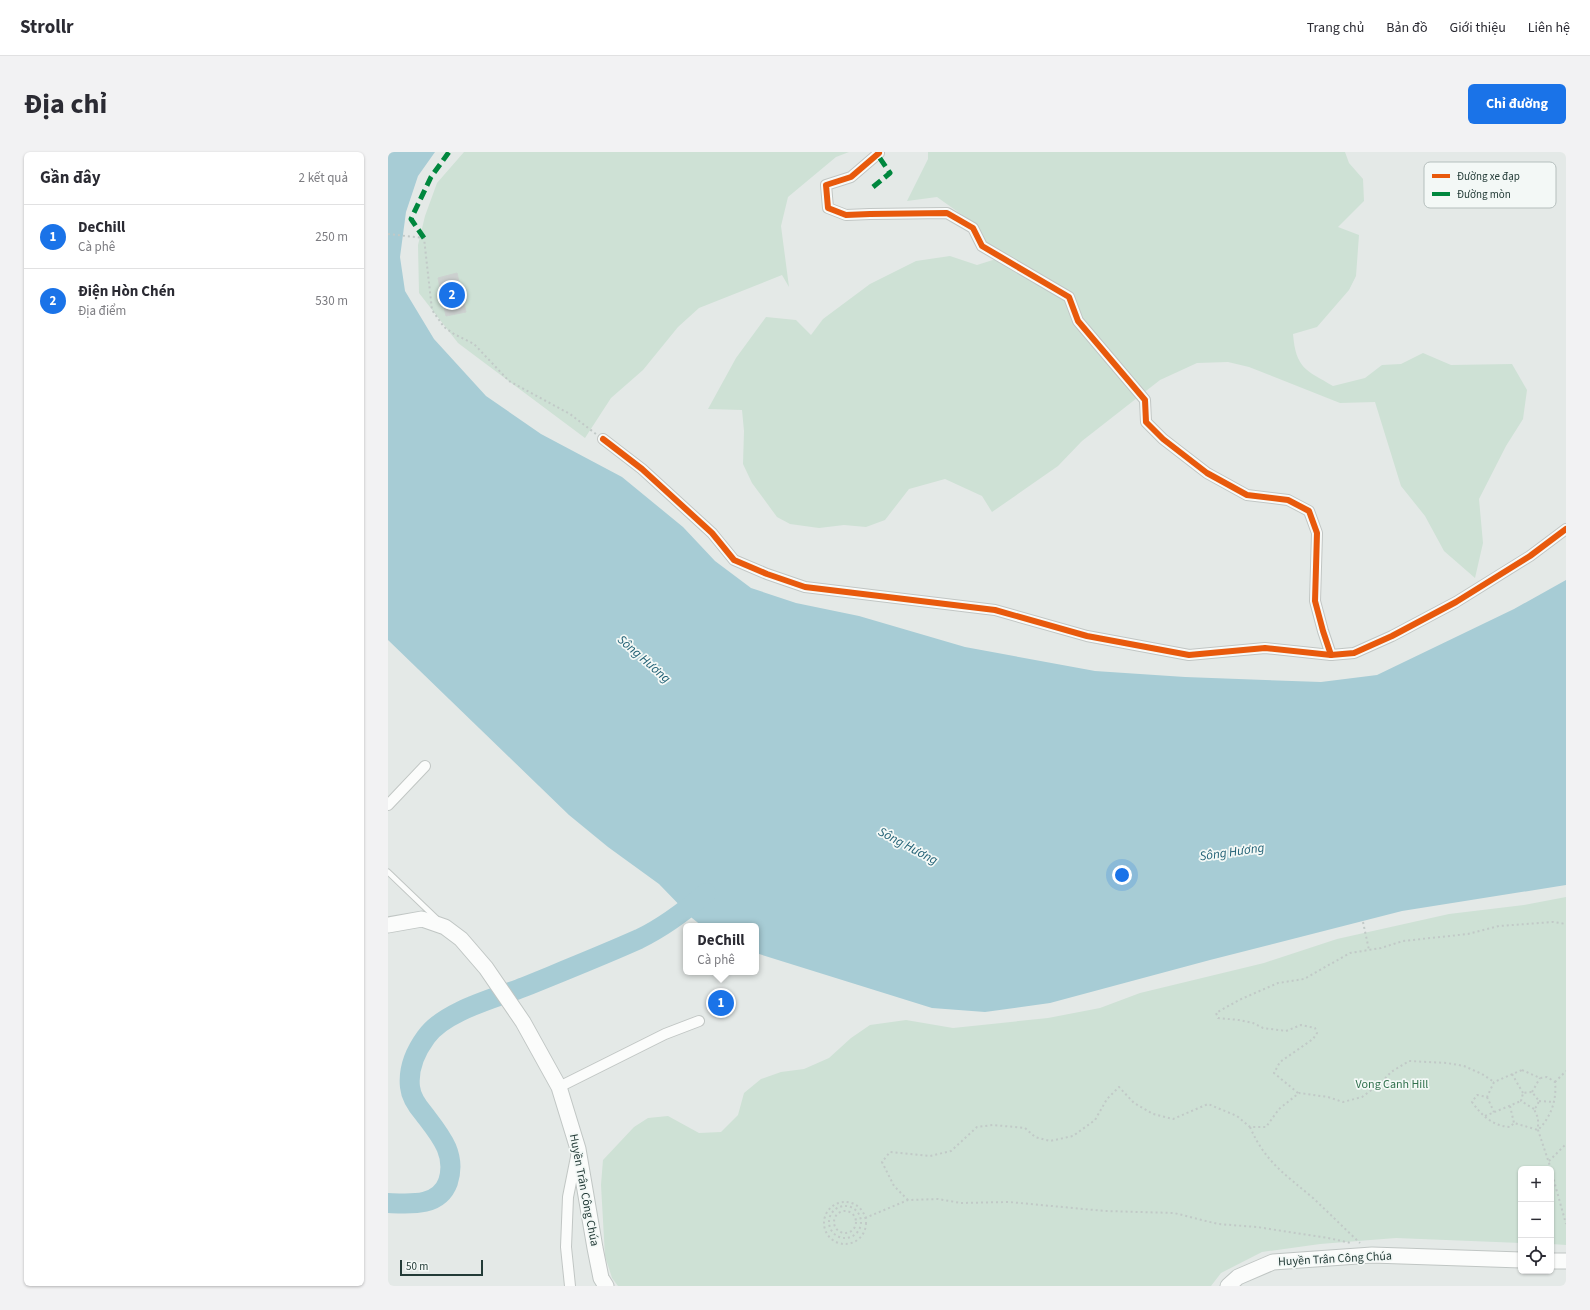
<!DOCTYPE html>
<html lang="vi">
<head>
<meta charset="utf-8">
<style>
  body { margin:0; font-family:"Source Sans 3",sans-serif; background:#f2f2f3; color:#2b2b33 }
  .controls { position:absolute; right:12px; bottom:12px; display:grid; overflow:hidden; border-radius:6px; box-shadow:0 1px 3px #0004 }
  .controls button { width:36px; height:36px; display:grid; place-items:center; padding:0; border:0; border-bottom:1px solid #e1e1e2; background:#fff; color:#2b2b33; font:20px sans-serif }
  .scale { position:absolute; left:12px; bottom:10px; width:83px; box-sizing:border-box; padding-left:4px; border:2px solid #233b37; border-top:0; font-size:11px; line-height:14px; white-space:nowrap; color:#233b37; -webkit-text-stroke:3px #f3f8f6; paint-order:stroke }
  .you { position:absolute; left:734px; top:723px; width:14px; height:14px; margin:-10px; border:3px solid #fff; border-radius:50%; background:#1a73e8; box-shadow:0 0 0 6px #1a73e833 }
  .badge { display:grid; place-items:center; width:26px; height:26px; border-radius:50%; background:#1a73e8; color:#fff; font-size:13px; font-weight:700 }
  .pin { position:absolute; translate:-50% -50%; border:2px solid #fff; box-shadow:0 1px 4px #0006 }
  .popup { position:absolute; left:295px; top:771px; width:76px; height:52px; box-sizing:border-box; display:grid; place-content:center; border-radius:6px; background:#fff; filter:drop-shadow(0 1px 3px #0005); font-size:13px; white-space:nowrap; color:#7c7c81 }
  .popup b { font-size:15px; color:#2b2b33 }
  .popup::after { content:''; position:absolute; left:50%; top:100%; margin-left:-8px; border:8px solid transparent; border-top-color:#fff }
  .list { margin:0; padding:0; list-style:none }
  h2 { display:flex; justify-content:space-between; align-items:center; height:52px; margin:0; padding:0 16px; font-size:17px }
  h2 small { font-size:13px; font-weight:400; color:#7c7c81 }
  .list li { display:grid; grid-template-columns:26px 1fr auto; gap:12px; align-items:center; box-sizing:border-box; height:64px; padding:0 16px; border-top:1px solid #e1e1e2 }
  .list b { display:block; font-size:15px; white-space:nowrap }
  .list p { margin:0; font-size:13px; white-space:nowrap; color:#7c7c81 }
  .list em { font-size:13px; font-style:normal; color:#7c7c81 }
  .icon { flex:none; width:22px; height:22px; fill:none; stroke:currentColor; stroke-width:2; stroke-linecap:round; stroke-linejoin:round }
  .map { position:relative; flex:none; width:1178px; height:1134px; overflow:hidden; border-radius:6px }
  header { display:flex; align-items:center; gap:24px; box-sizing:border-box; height:56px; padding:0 20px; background:#fff; border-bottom:1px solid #e1e1e2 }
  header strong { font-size:19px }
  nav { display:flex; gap:22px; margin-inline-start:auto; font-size:14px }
  .intro { display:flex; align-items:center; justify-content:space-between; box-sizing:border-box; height:96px; padding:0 24px }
  h1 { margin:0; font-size:28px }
  .button { padding:10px 18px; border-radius:6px; background:#1a73e8; color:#fff; font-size:14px; font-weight:700 }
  main { display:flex; gap:24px; padding:0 24px }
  aside { flex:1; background:#fff; border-radius:6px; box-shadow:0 1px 3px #0004 }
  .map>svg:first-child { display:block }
  .green { fill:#cee1d5 }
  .water { fill:#a7ccd5 }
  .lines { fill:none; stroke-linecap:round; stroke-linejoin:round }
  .river { stroke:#a7ccd5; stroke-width:20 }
  .building { fill:#ccd0cf; stroke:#cdd2d0 }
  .lane-casing { stroke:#c1c6c4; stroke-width:7 }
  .street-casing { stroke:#c1c6c4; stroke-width:12 }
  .secondary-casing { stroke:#c0c6c4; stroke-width:17 }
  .path { stroke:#c1c9c7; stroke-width:2; stroke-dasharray:2 3; stroke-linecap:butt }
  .lane { stroke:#fbfcfb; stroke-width:5 }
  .street { stroke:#fbfcfb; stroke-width:10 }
  .secondary { stroke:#fbfcfb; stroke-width:15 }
  .quiet { stroke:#00873e; stroke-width:5; stroke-dasharray:10 5; stroke-linecap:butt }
  .cycleway-casing { stroke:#f3f8f6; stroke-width:8 }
  .cycleway { stroke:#e8590c; stroke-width:6 }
  .labels { text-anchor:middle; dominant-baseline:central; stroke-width:3.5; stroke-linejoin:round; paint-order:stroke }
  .park-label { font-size:12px; fill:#30704d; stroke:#f3f8f6 }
  .street-label { font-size:12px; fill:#233b37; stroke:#f3f8f6 }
  .water-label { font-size:13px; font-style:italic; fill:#216074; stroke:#f3f8f6 }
  .key { fill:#f3f8f6; stroke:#b5bfbd; stroke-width:1 }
  .key-label { font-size:11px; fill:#233b37 }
</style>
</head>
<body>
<header>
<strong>Strollr</strong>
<nav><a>Trang chủ</a><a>Bản đồ</a><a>Giới thiệu</a><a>Liên hệ</a></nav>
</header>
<div class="intro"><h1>Địa chỉ</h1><a class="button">Chỉ đường</a></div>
<main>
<aside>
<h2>Gần đây<small>2 kết quả</small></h2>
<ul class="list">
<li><span class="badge">1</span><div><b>DeChill</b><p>Cà phê</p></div><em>250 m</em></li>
<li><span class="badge">2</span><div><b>Điện Hòn Chén</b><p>Địa điểm</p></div><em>530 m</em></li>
</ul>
</aside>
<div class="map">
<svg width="1178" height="1134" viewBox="0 0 1178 1134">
  <rect width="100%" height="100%" fill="#e4e9e7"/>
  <g class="green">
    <path d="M 76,0 L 461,0 L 448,5 L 400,45 L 393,74 L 401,135 L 394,123 L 311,156 L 290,175 L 255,218 L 223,246 L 197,286 L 70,191 L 31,141 L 30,93 L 37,64 L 49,31 Z"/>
    <path d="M 540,0 L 957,0 L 961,11 L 975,27 L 976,49 L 950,75 L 971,83 L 968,124 L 961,138 L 929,175 L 905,182 C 908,217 918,218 945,234 L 977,226 L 994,213 L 1013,212 L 1035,201 L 1063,213 L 1124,212 L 1139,238 L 1135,267 L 1118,294 L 1091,347 L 1095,391 L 1087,426 L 1056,399 L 1037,364 L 1013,334 L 987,250 L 952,251 L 861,215 L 840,210 L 809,211 L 772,228 L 694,289 L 670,314 L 604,360 L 594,344 L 557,327 L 521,337 L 497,368 L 478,375 L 456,373 L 431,376 L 402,372 L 389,365 L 364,331 L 355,312 L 356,279 L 354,258 L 320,257 L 348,206 L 378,165 L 408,168 L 423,183 L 435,167 L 482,132 L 528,109 L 562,104 L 589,113 L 608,107 L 589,76 L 577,65 L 549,45 L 519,49 L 540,7 Z"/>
    <path d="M 1178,745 L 1178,1093 L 1163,1092 L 1163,1017 L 1133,1017 L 1133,1091 L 1008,1086 L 932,1092 L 874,1100 L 833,1121 L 823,1134 L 230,1134 L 224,1126 L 217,1104 L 213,1033 L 215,1008 L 246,975 L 260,966 L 280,964 L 311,981 L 333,980 L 350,963 L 356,941 L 373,927 L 393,920 L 416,917 L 441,906 L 463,886 L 482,873 L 518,868 L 565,876 L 660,866 L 712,856 L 752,841 L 876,811 L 949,787 L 1061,762 L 1136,753 Z"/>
  </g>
  <path class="water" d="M 0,0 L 47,0 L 30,24 L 18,60 L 12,105 L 17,139 L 46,187 L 98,244 L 153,282 L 234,325 L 295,375 L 327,409 L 363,436 L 408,451 L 471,464 L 577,495 L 707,519 L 797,525 L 933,530 L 989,523 L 1126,457 L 1178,428 L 1178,733 L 1014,759 L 822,808 L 662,851 L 597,860 L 544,856 L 368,801 L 368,774 L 314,774 L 304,766 L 271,732 L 220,695 L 181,663 L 0,488 Z"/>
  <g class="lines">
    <path class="river" d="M 0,1051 C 22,1052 51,1055 60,1030 C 69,1002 52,983 36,962 C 30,955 23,945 22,935 C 20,917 27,900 38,885 C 56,859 108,846 136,835 C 175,819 213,804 251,787 C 276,775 297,759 318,741"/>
  </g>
  <path class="building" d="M 69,121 L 78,160 L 58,164 L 50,126 Z"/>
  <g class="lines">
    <g class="lane-casing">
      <path id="lane" d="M 0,720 L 48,766"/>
    </g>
    <g class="street-casing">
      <g id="street">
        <path d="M 491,1 L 463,25 L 438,33 L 440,56 L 458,63 L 482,62 L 559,61 L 585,76 L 594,94 L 681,145 L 690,169 L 757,248 L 758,270 L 775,287 L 819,321 L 859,343 L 900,348 L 921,359 L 929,381 L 927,449 L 935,479 L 943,503"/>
        <path d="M 215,287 L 254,317 L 324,381 L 346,408 L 379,422 L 417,435 L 607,458 L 699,484 L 801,503 L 877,496 L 943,503 L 966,501 L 1004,484 L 1068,450 L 1142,404 L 1178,377"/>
        <path d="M 0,653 L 37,614"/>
        <path d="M 171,935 L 277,882 L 311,869"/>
        <path d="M 182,1134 L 178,1095 L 180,1045 L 188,1005"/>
      </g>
    </g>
    <g class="secondary-casing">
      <g id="secondary">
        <path d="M 0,773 L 34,767 L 57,775 L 73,787 L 98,816 L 135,870 L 171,935 L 190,997 L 207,1096 L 213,1126 L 218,1134"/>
        <path d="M 1163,1109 L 1178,1109"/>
        <path d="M 840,1134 L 850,1125 L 885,1110 L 984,1103 L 1133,1108"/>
      </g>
    </g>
    <g class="path">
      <path d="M 0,82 L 36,86 L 44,158 L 56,175 L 66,182 L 86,192 L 121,229 L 182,262 L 208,282"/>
      <path d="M 975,770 L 981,798"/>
      <path d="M 1134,918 L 1152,926 L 1159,925 L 1167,930 C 1169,948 1163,965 1150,978 L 1126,971 L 1122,975 C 1105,974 1094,964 1084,950 L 1089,943 L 1099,945 L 1106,930 Z"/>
      <path d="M 1124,922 L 1135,941"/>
      <path d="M 1167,930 L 1178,919"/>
      <path d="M 1144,940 L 1152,926"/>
      <path d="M 910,941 L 886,921 L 892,910 L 925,887 L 929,881 L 927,876 L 913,873 L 898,879 L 875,876 L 865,871 L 851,868 L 830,866 L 828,861 L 851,848 L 890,831 L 916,827 L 962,801 L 993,796 L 1015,789 L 1080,782 L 1111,774 L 1165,770 L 1178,772"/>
      <path d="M 1099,945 L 1106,960"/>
      <path d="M 1151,949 L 1166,950"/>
      <path d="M 1122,954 L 1126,971"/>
      <path d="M 1146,957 L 1133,949 L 1135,941 L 1144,940 L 1151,949 L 1149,954 L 1146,957 L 1150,966 L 1150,978 L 1163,1017"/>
      <path d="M 1097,964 L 1133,949"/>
      <path d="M 862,975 C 877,1010 898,1023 925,1046 C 941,1061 956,1076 972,1091"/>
      <path d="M 1161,1009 L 1178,992"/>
      <path d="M 1163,1018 L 1178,1072"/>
      <path d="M 520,1048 L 506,1034 L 494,1010 L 502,1000 L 542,1004 L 563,999 L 589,975 L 605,973 L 637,976 L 647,985 L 662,989 L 685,984 L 707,968 L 719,947 L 731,935 L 746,951 L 765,962 L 785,967 L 820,952 L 849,964 L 862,975 L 878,975 L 891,957 L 911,941 L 940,945 L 955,950 L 974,945 L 993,931 L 1003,920 L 1021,909 L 1059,911 L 1076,914 L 1094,922 L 1106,930"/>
      <circle cx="457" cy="1071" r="21"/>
      <circle cx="457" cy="1070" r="16"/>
      <circle cx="457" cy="1070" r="11"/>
      <path d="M 477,1066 L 520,1048 L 550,1047 L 573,1051 L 621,1050 L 717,1059 L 786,1061 L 830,1072 L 869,1075 L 940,1086 L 963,1091"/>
    </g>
    <use href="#lane" class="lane"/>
    <use href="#street" class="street"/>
    <use href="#secondary" class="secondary"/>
    <g class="quiet">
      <path d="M 485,35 L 502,21 L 491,5 L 492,0"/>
      <path d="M 36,86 L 23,67 L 43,25 L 61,0"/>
    </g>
    <g class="cycleway-casing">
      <g id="cycleway">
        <path d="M 491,1 L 463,25 L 438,33 L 440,56 L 458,63 L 482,62 L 559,61 L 585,76 L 594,94 L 681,145 L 690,169 L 757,248 L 758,270 L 775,287 L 819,321 L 859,343 L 900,348 L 921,359 L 929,381 L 927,449 L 935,479 L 943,503"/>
        <path d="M 215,287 L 254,317 L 324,381 L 346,408 L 379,422 L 417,435 L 607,458 L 699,484 L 801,503 L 877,496 L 943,503 L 966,501 L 1004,484 L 1068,450 L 1142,404 L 1178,377"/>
      </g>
    </g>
    <use href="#cycleway" class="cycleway"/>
  </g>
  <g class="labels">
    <g class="park-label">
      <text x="1004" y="932">Vong Canh Hill</text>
    </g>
    <g class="street-label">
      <text transform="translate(196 1038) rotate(79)">Huyền Trân Công Chúa</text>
      <text transform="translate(947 1107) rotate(-3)">Huyền Trân Công Chúa</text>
    </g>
    <g class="water-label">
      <text transform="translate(256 507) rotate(41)">Sông Hương</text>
      <text transform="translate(520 694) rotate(28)">Sông Hương</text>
      <text transform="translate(844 700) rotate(-8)">Sông Hương</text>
    </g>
  </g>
  <rect x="1036" y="10" width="132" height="46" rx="6" class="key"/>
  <rect x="1044" y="22" width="18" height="4" fill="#e8590c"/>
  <rect x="1044" y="40" width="18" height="4" fill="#00873e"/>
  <g class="key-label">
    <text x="1069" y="28">Đường xe đạp</text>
    <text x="1069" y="46">Đường mòn</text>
  </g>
</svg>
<div class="controls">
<button>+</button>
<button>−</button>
<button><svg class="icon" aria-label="locate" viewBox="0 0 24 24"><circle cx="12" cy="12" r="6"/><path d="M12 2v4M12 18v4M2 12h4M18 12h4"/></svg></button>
</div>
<div class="scale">50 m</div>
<div class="you"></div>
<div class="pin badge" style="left:333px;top:851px">1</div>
<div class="popup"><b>DeChill</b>Cà phê</div>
<div class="pin badge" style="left:64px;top:143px">2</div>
</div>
</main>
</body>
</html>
